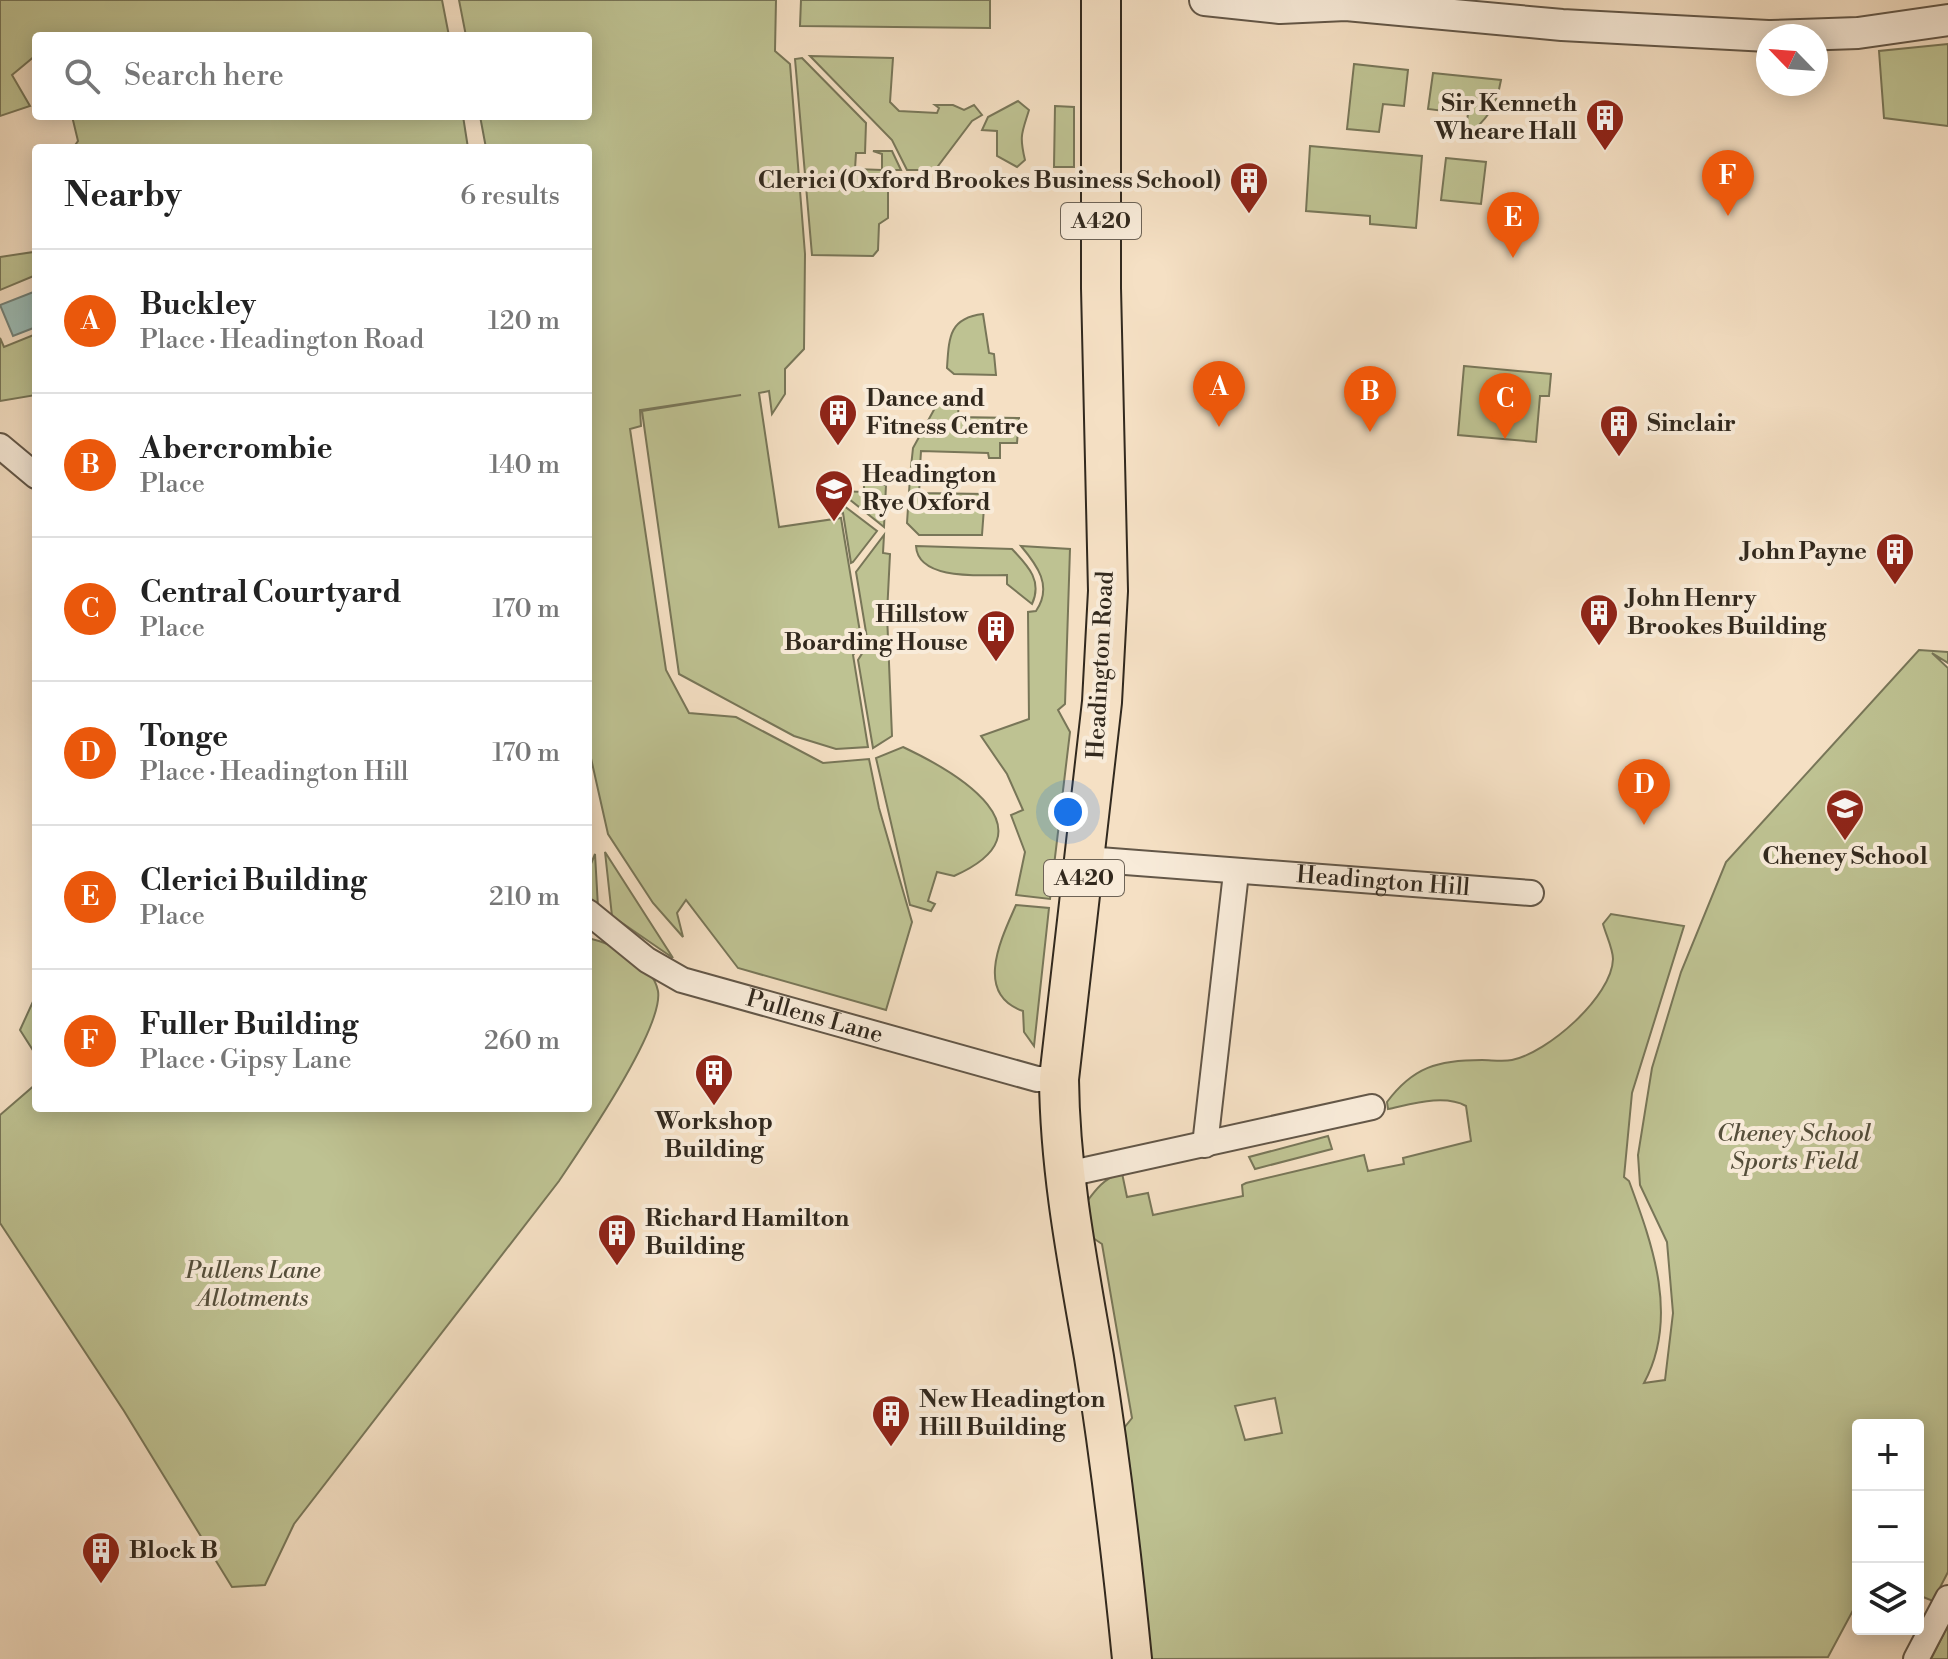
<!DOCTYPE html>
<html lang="en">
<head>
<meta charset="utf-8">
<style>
  body { margin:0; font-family:"Libre Bodoni",serif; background:#f2f2f2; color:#222 }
  .controls { position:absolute; right:24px; bottom:24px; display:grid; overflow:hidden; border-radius:8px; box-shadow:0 4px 20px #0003 }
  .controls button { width:72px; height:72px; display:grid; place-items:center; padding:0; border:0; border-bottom:2px solid #e0e0e0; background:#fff; color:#222; font:40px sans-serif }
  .compass { position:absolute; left:1756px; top:24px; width:72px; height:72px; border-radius:50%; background:#fff; box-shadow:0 4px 20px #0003; rotate:295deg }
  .you { position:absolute; left:1068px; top:812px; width:28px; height:28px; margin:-20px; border:6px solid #fff; border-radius:50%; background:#1a73e8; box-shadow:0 0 0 12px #1a73e833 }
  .badge { display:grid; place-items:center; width:52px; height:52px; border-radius:50%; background:#ea580c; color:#fff; font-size:26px; font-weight:700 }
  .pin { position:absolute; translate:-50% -66px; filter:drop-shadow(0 2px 4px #0008) }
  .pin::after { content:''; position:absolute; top:42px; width:28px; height:24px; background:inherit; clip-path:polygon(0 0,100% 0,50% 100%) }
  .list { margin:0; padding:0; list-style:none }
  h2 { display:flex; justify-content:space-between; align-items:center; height:104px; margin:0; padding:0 32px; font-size:34px }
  h2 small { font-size:26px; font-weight:400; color:#767676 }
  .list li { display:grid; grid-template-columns:52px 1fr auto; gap:24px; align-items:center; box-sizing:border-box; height:144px; padding:0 32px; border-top:2px solid #e0e0e0 }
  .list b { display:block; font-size:30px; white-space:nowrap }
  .list p { margin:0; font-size:26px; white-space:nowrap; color:#767676 }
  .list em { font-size:26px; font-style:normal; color:#767676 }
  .icon { flex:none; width:44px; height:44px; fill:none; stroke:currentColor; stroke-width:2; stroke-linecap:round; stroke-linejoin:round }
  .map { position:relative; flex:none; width:1948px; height:1659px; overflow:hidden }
  .search { position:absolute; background:#fff; box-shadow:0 4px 20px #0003; left:32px; top:32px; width:560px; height:88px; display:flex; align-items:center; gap:20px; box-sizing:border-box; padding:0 28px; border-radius:8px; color:#767676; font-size:30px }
  .panel { position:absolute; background:#fff; box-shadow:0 4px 20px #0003; left:32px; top:144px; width:560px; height:968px; border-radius:8px }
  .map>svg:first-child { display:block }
  .green { fill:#bec292; stroke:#787658; stroke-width:2; fill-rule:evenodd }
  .water { fill:#9cbdb7; stroke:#72827a; stroke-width:2 }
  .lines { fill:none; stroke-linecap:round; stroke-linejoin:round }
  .minor-casing { stroke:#635748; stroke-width:28 }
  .tertiary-casing { stroke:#635748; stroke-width:34 }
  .primary-casing { stroke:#32291e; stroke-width:42 }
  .minor { stroke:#f8ebd9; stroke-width:24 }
  .tertiary { stroke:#f8ebd9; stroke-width:30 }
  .primary { stroke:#f5e0c4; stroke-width:38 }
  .labels { text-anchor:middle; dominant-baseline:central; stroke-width:8; stroke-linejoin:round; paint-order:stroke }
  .shield { fill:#f8ebd9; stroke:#6d6356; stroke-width:2 }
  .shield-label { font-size:22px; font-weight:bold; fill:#32291e }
  .poi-label { font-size:24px; font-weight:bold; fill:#32291e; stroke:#f8ebd9; text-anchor:start }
  .street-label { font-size:24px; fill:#32291e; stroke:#f8ebd9 }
  .park-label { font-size:24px; font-style:italic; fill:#554f3b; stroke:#f8ebd9 }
</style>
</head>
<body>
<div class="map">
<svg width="1948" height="1659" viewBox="0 0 1948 1659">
  <rect width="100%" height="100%" fill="#f5e0c4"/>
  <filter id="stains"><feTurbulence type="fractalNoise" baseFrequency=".0025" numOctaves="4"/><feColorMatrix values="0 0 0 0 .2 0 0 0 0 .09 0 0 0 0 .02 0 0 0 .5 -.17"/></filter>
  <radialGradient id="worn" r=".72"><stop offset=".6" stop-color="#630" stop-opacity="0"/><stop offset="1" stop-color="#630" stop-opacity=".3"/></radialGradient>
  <g class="green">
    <path d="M 0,0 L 442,0 L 449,36 L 36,36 L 36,55 L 12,75 L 30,106 L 0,116 Z"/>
    <path d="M 459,0 L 776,0 L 775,51 L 790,64 L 805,254 L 804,349 L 785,369 L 785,394 L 772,414 L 769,391 L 759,393 L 779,527 L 841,518 L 862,644 L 853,655 L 868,747 L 836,749 L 794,736 L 679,674 L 642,411 L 741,395 L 640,410 L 641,426 L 630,429 L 666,670 L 689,713 L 736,717 L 823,763 L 869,759 L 879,808 L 912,922 L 886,1010 L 738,968 L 686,900 L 677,913 L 683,937 L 653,903 L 608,834 L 588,745 L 588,148 L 486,148 L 480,116 L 588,116 L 588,36 L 466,36 Z"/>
    <path d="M 801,0 L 990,0 L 990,28 L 800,26 Z"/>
    <path d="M 1948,44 L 1948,126 L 1884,118 L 1879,51 Z"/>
    <path d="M 810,56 L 893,58 L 890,102 L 899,111 L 937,113 L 939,108 L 935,105 L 953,105 L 964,110 L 974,105 L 982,115 L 972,121 L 935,170 L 907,170 L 892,140 Z"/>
    <path d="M 802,58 L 866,123 L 865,153 L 856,153 L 855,169 L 882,170 L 882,154 L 873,151 L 892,151 L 901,170 L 888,170 L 888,218 L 879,224 L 878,250 L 873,256 L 812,255 L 795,59 Z"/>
    <path d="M 1354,64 L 1408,70 L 1404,106 L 1383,104 L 1379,132 L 1347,129 Z"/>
    <path d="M 1433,73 L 1501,80 C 1496,109 1486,120 1464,139 L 1468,114 L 1428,109 Z"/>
    <path d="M 1018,101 L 1029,110 C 1022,133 1019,135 1025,160 L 1017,167 L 997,156 L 997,131 L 982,130 L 988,117 Z"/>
    <path d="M 1055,106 L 1074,107 L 1074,167 L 1054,167 Z"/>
    <path d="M 72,116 L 463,116 L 468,148 L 73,148 L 78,141 Z"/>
    <path d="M 1310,146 L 1422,156 L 1416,228 L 1370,224 L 1370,216 L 1306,211 Z"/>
    <path d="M 1446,158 L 1486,162 L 1481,204 L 1441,200 Z"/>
    <path d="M 36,238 L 36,275 L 0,290 L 0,257 L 33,252 Z"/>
    <path d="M 983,314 L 989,353 L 994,354 L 996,375 L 954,374 L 947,368 C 949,337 949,318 983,314 Z"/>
    <path d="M 36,334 L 36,395 L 0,401 L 0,338 L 4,347 Z"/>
    <path d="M 1464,366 L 1551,374 L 1549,396 L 1540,396 L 1536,442 L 1458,435 Z"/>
    <path d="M 959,396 L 958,417 L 1019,418 L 1017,443 L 1000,443 L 1000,458 L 989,458 L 988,453 L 921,451 L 920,467 L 911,467 L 913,448 L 941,397 Z"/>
    <path d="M 910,477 L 920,477 L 919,493 L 985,494 L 982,535 L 919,535 L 907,523 Z"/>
    <path d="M 864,485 L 886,485 L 884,527 L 839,491 L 864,492 Z"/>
    <path d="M 835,499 L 877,531 L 853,562 L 851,563 L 843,513 L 837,514 Z"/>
    <path d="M 884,535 L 883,553 L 890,554 L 887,614 L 892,736 L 873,748 L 858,660 L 868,644 L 856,572 Z"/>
    <path d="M 916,546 L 1012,549 C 1027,565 1043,580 1032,604 L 1007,584 L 1007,575 C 982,575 918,581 916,546 Z"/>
    <path d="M 1021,546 L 1070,549 L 1065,704 L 1058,710 L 1070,732 L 1050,899 L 1016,895 L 1025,852 L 1011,815 L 1023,810 L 1007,774 L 981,736 L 1029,719 L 1028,612 L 1036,611 C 1053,586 1037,565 1021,546 Z"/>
    <path d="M 1919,650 L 1948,652 L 1948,663 L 1932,653 L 1948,668 L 1948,1572 L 1933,1601 L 1918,1595 L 1918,1425 L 1858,1425 L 1858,1601 L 1828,1657 L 1145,1659 L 1120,1433 L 1132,1418 L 1102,1244 L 1093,1238 L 1085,1204 C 1096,1189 1104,1178 1122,1173 L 1127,1197 L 1148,1193 L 1153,1215 L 1243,1196 L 1242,1185 L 1246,1183 L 1364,1155 L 1368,1171 L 1404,1164 L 1403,1158 L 1471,1141 L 1466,1106 C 1444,1094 1412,1104 1388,1109 L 1387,1102 C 1413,1067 1438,1060 1482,1060 C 1491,1060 1503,1062 1512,1060 C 1547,1053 1612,997 1613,959 C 1613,949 1606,935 1603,924 L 1611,914 L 1684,926 L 1632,1093 L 1624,1177 L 1629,1181 C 1653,1246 1679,1318 1644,1383 L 1665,1380 L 1673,1313 L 1667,1242 L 1640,1185 L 1638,1155 L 1652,1068 L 1681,972 L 1726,862 ZM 1275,1398 L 1282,1433 L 1245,1440 L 1235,1406 Z"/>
    <path d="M 903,747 C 958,773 1056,831 954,876 L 937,872 L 928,901 L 935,904 L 931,911 L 910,905 L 876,758 Z"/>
    <path d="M 605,852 L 673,958 L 612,916 Z"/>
    <path d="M 595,854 L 598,907 L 588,897 L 588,871 Z"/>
    <path d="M 1016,905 L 1049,908 L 1034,1046 L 1024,1032 L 1023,1011 C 973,994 1002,937 1016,905 Z"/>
    <path d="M 588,938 C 614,944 652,962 658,991 C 664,1028 581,1148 559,1181 L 294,1524 L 265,1585 L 232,1587 L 124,1411 L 0,1223 L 0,1115 L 36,1084 L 36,1108 L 588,1108 Z"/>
    <path d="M 36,995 L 36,1055 L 20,1030 Z"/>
    <path d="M 1328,1136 L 1332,1149 L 1255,1169 L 1249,1157 Z"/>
    <path d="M 1948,1625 L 1948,1659 L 1931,1659 Z"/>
  </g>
  <path class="water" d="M 36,291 L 36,327 L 13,336 L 0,305 Z"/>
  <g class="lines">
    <g class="minor-casing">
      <g id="minor">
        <path d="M 0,446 L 36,476"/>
        <path id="s1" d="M 1086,859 L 1531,893"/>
        <path id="s2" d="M 588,912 L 647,960 L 682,980 L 1037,1079 L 1059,1079"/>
        <path d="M 1205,1145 L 1236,873"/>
        <path d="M 1063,1175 L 1372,1107"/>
        <path d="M 1916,1659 L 1948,1598"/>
      </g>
    </g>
    <g class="tertiary-casing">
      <g id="tertiary">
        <path d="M 1205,0 L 1280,8 L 1346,5 L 1562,25 L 1768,36"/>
        <path d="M 1771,36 L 1858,33 L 1948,20"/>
      </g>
    </g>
    <g class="primary-casing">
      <path id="primary" d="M 1101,0 L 1101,288 L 1108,591 L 1102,702 L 1059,1079 C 1060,1174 1078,1264 1094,1357 C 1110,1457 1122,1558 1132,1659"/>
    </g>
    <use href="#minor" class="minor"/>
    <use href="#tertiary" class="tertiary"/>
    <use href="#primary" class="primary"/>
  </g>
  <defs>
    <g id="building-pin" transform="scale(2)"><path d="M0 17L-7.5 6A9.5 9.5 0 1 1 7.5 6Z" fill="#8f2418" stroke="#f8ebd9"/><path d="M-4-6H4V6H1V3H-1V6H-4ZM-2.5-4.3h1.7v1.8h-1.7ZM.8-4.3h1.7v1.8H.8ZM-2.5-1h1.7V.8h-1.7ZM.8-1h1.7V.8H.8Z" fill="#fff"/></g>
    <g id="school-pin" transform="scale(2)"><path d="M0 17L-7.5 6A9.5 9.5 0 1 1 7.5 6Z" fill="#8f2418" stroke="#f8ebd9"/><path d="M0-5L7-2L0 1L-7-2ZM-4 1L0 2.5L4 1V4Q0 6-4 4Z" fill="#fff"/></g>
  </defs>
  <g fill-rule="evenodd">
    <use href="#building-pin" x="1605" y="118"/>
    <use href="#building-pin" x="1249" y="181"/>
    <use href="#building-pin" x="838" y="413"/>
    <use href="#building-pin" x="1619" y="424"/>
    <use href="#school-pin" x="834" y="489"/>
    <use href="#building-pin" x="1895" y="552"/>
    <use href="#building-pin" x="1599" y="613"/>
    <use href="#building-pin" x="996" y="629"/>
    <use href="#school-pin" x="1845" y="808"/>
    <use href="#building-pin" x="714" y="1073"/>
    <use href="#building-pin" x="617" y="1233"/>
    <use href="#building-pin" x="891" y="1414"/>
    <use href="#building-pin" x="101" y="1551"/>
  </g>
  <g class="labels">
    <g class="shield">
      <rect x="1061" y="203" width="80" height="36" rx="6"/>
      <rect x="1044" y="860" width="80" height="36" rx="6"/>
    </g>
    <g class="shield-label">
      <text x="1101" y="221">A420</text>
      <text x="1084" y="878">A420</text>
    </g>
    <g class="poi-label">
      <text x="1577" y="104" text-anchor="end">Sir Kenneth<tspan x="1577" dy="28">Wheare Hall</tspan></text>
      <text x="1221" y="181" text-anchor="end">Clerici (Oxford Brookes Business School)</text>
      <text x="866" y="399">Dance and<tspan x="866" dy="28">Fitness Centre</tspan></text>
      <text x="1647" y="424">Sinclair</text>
      <text x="862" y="475">Headington<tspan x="862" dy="28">Rye Oxford</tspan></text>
      <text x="1867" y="552" text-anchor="end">John Payne</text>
      <text x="1627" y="599">John Henry<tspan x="1627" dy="28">Brookes Building</tspan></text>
      <text x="968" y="615" text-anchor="end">Hillstow<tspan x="968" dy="28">Boarding House</tspan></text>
      <text x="1845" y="857" text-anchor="middle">Cheney School</text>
      <text x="714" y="1122" text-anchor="middle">Workshop<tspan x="714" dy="28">Building</tspan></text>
      <text x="645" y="1219">Richard Hamilton<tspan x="645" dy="28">Building</tspan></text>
      <text x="919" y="1400">New Headington<tspan x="919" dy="28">Hill Building</tspan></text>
      <text x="129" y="1551">Block B</text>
    </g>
    <g class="street-label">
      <text transform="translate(1101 665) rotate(-87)">Headington Road</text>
      <text stroke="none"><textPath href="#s1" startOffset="298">Headington Hill</textPath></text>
      <text stroke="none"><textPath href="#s2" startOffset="254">Pullens Lane</textPath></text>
    </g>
    <g class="park-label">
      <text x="1794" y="1134">Cheney School<tspan x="1794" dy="28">Sports Field</tspan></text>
      <text x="253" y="1271">Pullens Lane<tspan x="253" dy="28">Allotments</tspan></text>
    </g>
  </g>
  <rect width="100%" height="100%" filter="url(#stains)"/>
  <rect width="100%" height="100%" fill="url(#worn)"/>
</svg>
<div class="controls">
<button>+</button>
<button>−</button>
<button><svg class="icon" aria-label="layers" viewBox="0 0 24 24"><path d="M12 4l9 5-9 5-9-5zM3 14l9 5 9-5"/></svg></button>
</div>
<svg class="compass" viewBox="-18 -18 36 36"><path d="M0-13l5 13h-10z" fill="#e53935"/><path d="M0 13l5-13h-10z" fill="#767676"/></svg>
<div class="you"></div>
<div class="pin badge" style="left:1219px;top:427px">A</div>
<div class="pin badge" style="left:1370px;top:432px">B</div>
<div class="pin badge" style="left:1505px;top:439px">C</div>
<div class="pin badge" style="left:1644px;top:825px">D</div>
<div class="pin badge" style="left:1513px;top:258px">E</div>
<div class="pin badge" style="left:1728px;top:216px">F</div>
<div class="search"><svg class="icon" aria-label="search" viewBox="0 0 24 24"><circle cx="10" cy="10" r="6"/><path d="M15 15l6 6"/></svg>Search here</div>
<section class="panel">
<h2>Nearby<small>6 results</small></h2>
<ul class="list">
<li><span class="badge">A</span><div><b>Buckley</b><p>Place · Headington Road</p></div><em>120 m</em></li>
<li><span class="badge">B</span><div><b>Abercrombie</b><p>Place</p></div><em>140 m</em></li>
<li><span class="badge">C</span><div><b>Central Courtyard</b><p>Place</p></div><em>170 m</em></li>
<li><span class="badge">D</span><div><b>Tonge</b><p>Place · Headington Hill</p></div><em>170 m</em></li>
<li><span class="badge">E</span><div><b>Clerici Building</b><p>Place</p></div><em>210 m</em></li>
<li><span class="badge">F</span><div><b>Fuller Building</b><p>Place · Gipsy Lane</p></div><em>260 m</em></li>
</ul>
</section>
</div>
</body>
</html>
